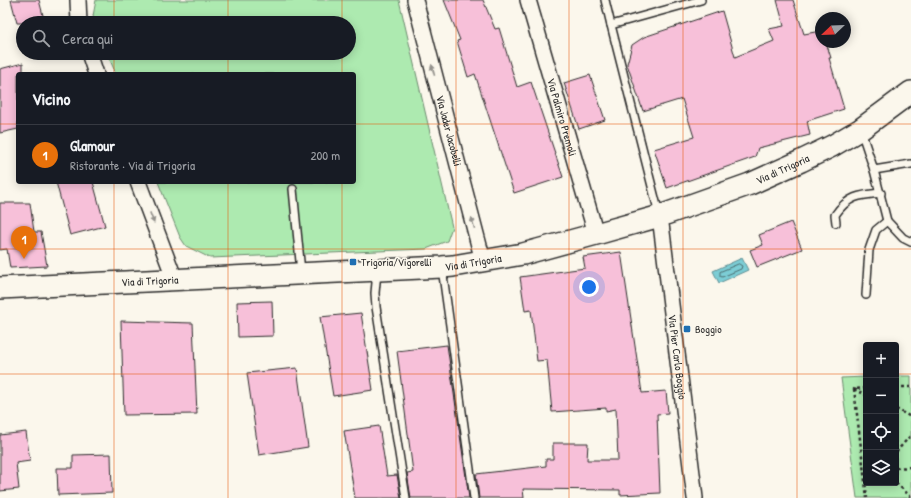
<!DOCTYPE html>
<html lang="it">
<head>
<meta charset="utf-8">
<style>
  body { margin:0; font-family:"Patrick Hand",sans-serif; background:#20242c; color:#f1f3f6 }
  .controls { position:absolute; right:12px; bottom:12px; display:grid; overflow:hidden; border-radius:4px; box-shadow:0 2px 10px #0003 }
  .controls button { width:36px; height:36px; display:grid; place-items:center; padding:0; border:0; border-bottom:1px solid #363941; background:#171b24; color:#f1f3f6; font:20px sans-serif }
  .compass { position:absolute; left:815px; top:12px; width:36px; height:36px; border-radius:50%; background:#171b24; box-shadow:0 2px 10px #0003; rotate:247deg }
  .you { position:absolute; left:589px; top:287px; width:14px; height:14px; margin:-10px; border:3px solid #fff; border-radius:50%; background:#1a73e8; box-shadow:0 0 0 6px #1a73e833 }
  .badge { display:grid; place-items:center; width:26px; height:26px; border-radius:50%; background:#1f6fb2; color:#fff; font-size:13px; font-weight:700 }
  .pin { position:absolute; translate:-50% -33px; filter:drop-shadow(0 1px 2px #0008) }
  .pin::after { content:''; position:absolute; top:21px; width:14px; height:12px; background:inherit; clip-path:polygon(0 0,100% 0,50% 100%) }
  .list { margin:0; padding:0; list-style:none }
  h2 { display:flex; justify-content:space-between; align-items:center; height:52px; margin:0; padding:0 16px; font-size:17px }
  h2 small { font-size:13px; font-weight:400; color:#9ea1a6 }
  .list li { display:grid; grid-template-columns:26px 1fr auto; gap:12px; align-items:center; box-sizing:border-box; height:60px; padding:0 16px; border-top:1px solid #363941 }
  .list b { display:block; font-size:15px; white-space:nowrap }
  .list p { margin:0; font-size:13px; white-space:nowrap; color:#9ea1a6 }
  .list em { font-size:13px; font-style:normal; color:#9ea1a6 }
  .icon { flex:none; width:22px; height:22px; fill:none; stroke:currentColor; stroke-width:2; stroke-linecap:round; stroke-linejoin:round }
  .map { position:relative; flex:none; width:911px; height:498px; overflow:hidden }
  .search { position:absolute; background:#171b24; box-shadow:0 2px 10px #0003; left:16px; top:16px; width:340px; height:44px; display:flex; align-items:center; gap:10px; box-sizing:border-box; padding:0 14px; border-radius:22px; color:#9ea1a6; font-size:15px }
  .panel { position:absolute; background:#171b24; box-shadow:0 2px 10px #0003; left:16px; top:72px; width:340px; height:112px; border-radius:4px }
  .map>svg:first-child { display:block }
  .green { fill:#adeab0; stroke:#6c8a6e }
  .water { fill:#7ccdd5; stroke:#5c8c91 }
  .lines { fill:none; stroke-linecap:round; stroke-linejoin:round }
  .shore { stroke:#4b6c6f; stroke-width:1 }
  .building { fill:#f7c0d9; stroke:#2b2b2b }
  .lane-casing { stroke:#2b2b2b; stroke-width:10 }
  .street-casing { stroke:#2b2b2b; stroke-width:18 }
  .secondary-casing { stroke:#2b2b2b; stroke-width:24 }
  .path { stroke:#2b2b2b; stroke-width:2.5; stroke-dasharray:3 3; stroke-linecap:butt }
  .lane { stroke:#fbf7ec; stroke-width:7 }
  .street { stroke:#fbf7ec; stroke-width:15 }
  .secondary { stroke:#fbf7ec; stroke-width:21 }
  .oneway { fill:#93918c }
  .grid { fill:none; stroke:#e8590c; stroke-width:1; stroke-opacity:0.55 }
  .poi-dot { fill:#1f6fb2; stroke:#fbf7ec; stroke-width:1.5 }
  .labels { text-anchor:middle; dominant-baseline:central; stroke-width:3.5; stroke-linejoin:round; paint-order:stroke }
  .street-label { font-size:11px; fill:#2b2b2b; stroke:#fbf7ec }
  .poi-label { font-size:11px; fill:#2b2b2b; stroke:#fbf7ec; text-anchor:start }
</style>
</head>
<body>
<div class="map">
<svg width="911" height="498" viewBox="0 0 911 498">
  <rect width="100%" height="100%" fill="#fbf7ec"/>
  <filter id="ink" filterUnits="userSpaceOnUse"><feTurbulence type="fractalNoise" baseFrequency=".025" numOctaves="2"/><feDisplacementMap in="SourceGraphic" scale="8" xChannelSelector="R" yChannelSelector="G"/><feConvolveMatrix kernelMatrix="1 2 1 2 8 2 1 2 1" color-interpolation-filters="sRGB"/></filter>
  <g filter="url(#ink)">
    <g class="green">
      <path d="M 96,0 L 399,0 L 452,227 L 447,241 L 426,249 L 210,258 L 186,246 L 180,237 L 158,182 L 354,182 L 354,74 L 116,74 L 107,53 L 349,53 L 349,23 L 96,23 L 93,16 Z"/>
      <path d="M 896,376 L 911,376 L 911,498 L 857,498 L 841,378 L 866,377 L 866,483 L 896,483 Z"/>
    </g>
    <path class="water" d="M 742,258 L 748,270 L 719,283 L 713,271 Z"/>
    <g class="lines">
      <path class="shore" d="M 739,264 L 742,266 L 741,269 L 722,277 L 720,276 L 720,272 Z"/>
    </g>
    <g class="building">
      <path d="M 11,0 L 39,0 L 45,23 L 17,23 Z"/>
      <path d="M 444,0 L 483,0 L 495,29 L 499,28 L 517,87 L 531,82 L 563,177 L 514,193 L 475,74 L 468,77 L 457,41 L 460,40 Z"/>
      <path d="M 777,0 L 793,0 L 804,34 L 821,31 L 821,42 L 826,42 L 831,58 L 829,58 L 844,109 L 807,121 L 810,135 L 758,148 L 755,157 L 667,188 L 654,149 L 694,137 L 682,99 L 643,111 L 627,64 L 632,45 L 644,37 L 722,11 L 735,57 L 774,41 L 769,29 L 784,26 Z"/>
      <path d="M 23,63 L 23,74 L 18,74 L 18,129 L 0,133 L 0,69 Z"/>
      <path d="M 590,75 L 605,120 L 579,129 L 564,83 Z"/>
      <path d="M 56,182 L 93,182 L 105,226 L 70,235 Z"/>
      <path d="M 0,203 L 30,203 L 34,232 L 41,232 L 47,266 L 10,268 L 7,249 L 0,250 Z"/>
      <path d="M 791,222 L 802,249 L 757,267 L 750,250 L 763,245 L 759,235 Z"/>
      <path d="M 621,252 L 642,393 L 666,391 L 668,413 L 657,414 L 660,493 L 620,495 L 620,490 L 523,489 L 524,498 L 479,498 L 476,474 L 546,466 L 546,459 L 553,459 L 553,443 L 588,443 L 587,460 L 618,460 L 616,409 L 606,411 L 606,408 L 552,412 L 547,360 L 537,361 L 531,310 L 525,311 L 520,277 L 585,268 L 583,257 Z"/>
      <path d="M 272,301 L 273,336 L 238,337 L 237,302 Z"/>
      <path d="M 361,313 L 373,390 L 333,396 L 320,317 Z"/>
      <path d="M 121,321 L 193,323 L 197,414 L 124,415 Z"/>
      <path d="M 447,345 L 469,498 L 411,498 L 407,473 L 413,472 L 397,351 Z"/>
      <path d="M 297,368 L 308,447 L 259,455 L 247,373 Z"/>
      <path d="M 379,426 L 387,476 L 397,475 L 401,498 L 355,498 L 344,431 Z"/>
      <path d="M 26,432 L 30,461 L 16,463 L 19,489 L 0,491 L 0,435 Z"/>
      <path d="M 111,454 L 112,493 L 58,495 L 57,468 L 73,468 L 73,455 Z"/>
    </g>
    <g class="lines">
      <g class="lane-casing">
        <g id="lane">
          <path d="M 605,0 L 611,25 L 701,0"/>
          <path d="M 611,25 L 659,214"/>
          <path d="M 861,131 L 874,170 L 887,221 L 903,238 L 911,242"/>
          <path d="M 874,170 L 911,164"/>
          <path d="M 293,189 L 301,272"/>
          <path d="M 836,223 L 835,215 C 848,196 859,195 881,193"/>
          <path d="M 442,268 L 474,498"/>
          <path d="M 377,272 L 375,293 L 376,307 L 406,498"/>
          <path d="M 866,295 L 869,250 L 876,230 L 887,221"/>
        </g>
      </g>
      <g class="street-casing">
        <g id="street">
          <path d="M 78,0 L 79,23"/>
          <path id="s1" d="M 415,0 L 483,261"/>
          <path id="s2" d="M 528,0 L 596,234"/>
          <path d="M 89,53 L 96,74"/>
          <path d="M 138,182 L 175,280"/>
          <path id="s3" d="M 660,216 L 695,498"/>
        </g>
      </g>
      <g class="secondary-casing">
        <g id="secondary">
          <path id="s4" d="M 0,288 L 442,267 L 453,266 L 523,254 L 596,234 L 660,216 L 750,184 L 801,161 L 832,146 L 861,129 L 911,92"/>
        </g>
      </g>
      <g class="path">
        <path d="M 896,387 L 911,387"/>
        <path d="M 866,388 L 854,389 L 867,498"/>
        <path d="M 854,389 L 866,395"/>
        <path d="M 896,409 L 911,417"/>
        <path d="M 896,452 L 911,435"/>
        <path d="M 896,468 L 911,467"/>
        <path d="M 896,483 L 911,497"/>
      </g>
      <use href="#lane" class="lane"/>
      <use href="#street" class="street"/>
      <use href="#secondary" class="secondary"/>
    </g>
    <defs><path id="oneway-solid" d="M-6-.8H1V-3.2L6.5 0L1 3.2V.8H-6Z"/></defs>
    <g class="oneway">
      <use href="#oneway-solid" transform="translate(433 70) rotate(-105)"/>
      <use href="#oneway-solid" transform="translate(152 218) rotate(69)"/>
      <use href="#oneway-solid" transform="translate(473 223) rotate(-105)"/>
    </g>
  </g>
  <path class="grid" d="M 114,0 L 114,23M 228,0 L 228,23M 342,0 L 342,23M 456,0 L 456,498M 569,0 L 569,498M 683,0 L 683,498M 797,0 L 797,498M 114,53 L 114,74M 228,53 L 228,74M 342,53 L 342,74M 0,124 L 18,124M 354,124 L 911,124M 114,182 L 114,498M 228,182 L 228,498M 342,182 L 342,498M 0,249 L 911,249M 0,374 L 866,374M 896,374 L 911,374"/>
  <g class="poi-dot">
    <rect x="349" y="258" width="8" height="8" rx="2"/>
    <rect x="683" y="325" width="8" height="8" rx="2"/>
  </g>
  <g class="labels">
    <g class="street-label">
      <text stroke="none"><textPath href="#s2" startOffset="122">Via Palmiro Premoli</textPath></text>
      <text stroke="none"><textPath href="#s1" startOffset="135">Via Jader Jacobelli</textPath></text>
      <text stroke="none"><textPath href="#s4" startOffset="798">Via di Trigoria</textPath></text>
      <text stroke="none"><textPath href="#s4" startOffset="474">Via di Trigoria</textPath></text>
      <text stroke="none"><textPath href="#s4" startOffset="150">Via di Trigoria</textPath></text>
      <text stroke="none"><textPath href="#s3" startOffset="142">Via Pier Carlo Boggio</textPath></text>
    </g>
    <g class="poi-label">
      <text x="361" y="262">Trigoria/Vigorelli</text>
      <text x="695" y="329">Boggio</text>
    </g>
  </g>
</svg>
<div class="controls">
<button>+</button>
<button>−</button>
<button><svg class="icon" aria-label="locate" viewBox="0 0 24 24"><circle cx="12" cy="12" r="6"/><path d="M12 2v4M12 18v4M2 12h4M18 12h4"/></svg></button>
<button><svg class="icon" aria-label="layers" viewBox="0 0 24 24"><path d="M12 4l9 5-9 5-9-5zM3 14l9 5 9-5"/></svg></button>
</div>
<svg class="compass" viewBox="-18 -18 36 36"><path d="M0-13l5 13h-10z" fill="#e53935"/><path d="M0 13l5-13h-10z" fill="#9ea1a6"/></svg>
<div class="you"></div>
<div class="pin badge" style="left:24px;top:259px;background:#e8710a">1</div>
<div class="search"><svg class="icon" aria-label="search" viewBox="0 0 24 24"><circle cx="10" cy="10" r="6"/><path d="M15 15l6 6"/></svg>Cerca qui</div>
<section class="panel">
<h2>Vicino<small></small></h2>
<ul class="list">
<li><span class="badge" style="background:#e8710a">1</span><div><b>Glamour</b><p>Ristorante · Via di Trigoria</p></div><em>200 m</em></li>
</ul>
</section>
</div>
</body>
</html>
